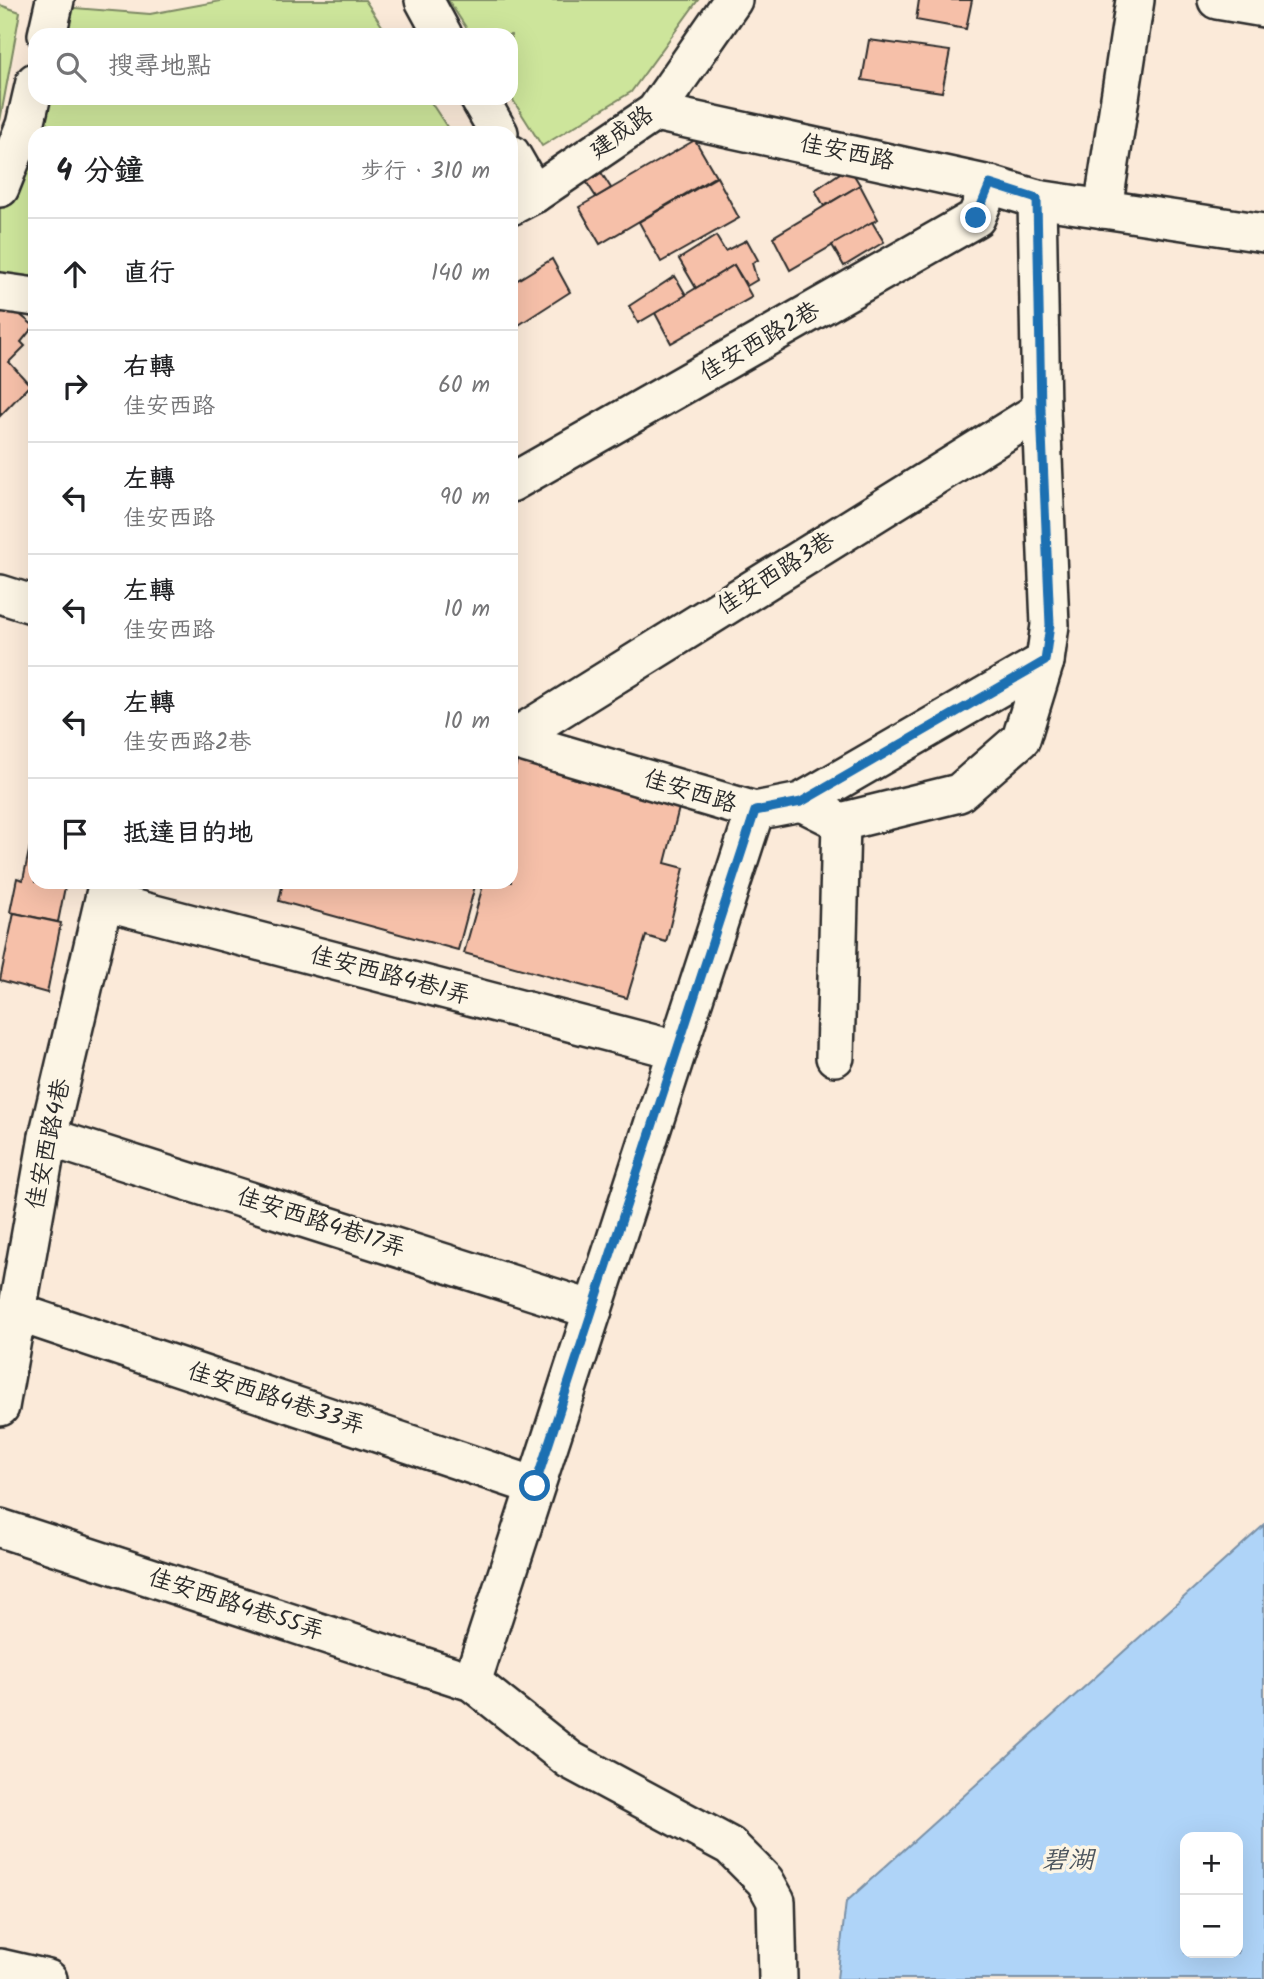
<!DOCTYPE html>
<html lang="zh-TW">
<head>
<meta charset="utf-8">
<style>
  body { margin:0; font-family:Kalam,"LXGW WenKai TC",sans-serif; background:#f6f6f6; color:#202124 }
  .controls { position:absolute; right:21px; bottom:21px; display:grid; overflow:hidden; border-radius:14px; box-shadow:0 7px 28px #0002 }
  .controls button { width:63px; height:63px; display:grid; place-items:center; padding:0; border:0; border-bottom:2px solid #e0e0e0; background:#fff; color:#202124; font:35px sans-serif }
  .stop { position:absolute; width:21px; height:21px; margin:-16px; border:5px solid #1f6fb2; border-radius:50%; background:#fff }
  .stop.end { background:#1f6fb2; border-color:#fff; box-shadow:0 2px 7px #0008 }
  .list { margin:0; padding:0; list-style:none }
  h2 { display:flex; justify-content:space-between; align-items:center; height:91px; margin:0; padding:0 28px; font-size:30px }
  h2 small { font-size:23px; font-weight:400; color:#757577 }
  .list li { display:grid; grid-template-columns:46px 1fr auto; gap:21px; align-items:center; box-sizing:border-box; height:112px; padding:0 28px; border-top:2px solid #e0e0e0 }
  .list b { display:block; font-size:26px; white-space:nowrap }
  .list p { margin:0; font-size:23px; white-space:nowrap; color:#757577 }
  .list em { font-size:23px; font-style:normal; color:#757577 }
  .icon { flex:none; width:38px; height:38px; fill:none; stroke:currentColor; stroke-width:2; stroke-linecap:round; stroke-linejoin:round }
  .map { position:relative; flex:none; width:1264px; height:1979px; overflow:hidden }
  .search { position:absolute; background:#fff; box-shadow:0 7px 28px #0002; left:28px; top:28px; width:490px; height:77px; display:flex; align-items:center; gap:18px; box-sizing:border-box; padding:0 24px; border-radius:21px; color:#757577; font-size:26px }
  .panel { position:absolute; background:#fff; box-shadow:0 7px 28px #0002; left:28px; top:126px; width:490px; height:763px; border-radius:21px }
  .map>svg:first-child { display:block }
  .green { fill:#cde59b; stroke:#7c8863; stroke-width:2 }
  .water { fill:#afd4f8; stroke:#7a90a6; stroke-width:2; fill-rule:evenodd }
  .building { fill:#f6c0a9; stroke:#2b2b2b; stroke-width:2 }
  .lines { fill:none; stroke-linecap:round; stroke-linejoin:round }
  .minor-casing { stroke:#2b2b2b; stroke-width:42 }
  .minor { stroke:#fcf5e5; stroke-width:37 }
  .route { stroke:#1f6fb2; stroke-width:9 }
  .labels { text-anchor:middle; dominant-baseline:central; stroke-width:7; stroke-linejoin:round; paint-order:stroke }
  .street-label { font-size:24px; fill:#2b2b2b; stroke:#fcf5e5 }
  .water-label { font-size:26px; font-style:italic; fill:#4c555e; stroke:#fcf5e5 }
</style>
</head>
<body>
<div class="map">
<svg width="1264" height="1979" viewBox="0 0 1264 1979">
  <rect width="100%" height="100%" fill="#fbead9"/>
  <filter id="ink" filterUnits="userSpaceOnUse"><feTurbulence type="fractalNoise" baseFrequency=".0143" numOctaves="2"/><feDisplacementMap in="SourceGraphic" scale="14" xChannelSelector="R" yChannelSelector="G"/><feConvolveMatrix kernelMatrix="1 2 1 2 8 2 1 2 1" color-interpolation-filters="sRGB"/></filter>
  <g filter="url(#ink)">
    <g class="green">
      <path d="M 226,0 L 365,0 L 388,35 L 57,35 L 62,7 L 150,14 Z"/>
      <path d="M 448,0 L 698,0 L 631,92 L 542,146 L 511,97 L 511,35 L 471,35 Z"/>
      <path d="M 0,5 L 20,12 L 0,121 Z"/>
      <path d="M 46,98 L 428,98 L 451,133 L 38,133 Z"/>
      <path d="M 35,142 L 35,277 L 0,273 L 0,205 Z"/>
    </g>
    <path class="water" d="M 1264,1525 L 1264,1979 L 837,1979 L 846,1902 ZM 1185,1837 L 1238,1837 L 1238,1953 L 1185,1953 Z"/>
    <g class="building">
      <path d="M 919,0 L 972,0 L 966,29 L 916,20 Z"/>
      <path d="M 869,40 L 950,51 L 942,92 L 862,80 Z"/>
      <path d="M 695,140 L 716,176 L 600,244 L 579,207 Z"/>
      <path d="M 595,163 L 611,188 L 596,197 L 580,172 Z"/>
      <path d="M 849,167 L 860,185 L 824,206 L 815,190 Z"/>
      <path d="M 717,177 L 739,218 L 661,262 L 639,222 Z"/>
      <path d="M 860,185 L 878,219 L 790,270 L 773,237 Z"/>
      <path d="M 872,222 L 884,242 L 844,266 L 832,245 Z"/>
      <path d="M 716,236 L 725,251 L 747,240 L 758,260 L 752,263 L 757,280 L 747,286 L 734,265 L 696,288 L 679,259 Z"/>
      <path d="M 552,259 L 570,292 L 511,330 L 511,284 Z"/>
      <path d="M 734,265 L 752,297 L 671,343 L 655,313 Z"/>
      <path d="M 675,276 L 686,295 L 638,323 L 629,306 Z"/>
      <path d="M 8,305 L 34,326 L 21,342 L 25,346 L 9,362 L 30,385 L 0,416 L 0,314 Z"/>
      <path d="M 517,761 L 680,804 L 665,863 L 684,868 L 666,942 L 646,936 L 627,998 L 464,953 L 484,882 L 511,882 L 511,783 Z"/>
      <path d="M 35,822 L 35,882 L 66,882 L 58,922 L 10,912 L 17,878 L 23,880 Z"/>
      <path d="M 283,882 L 476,882 L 458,950 L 279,901 Z"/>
      <path d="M 14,913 L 61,923 L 47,993 L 0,980 Z"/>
    </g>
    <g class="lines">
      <g class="minor-casing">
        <g id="minor">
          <path d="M 424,0 L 443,35"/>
          <path d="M 1217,0 L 1264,8"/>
          <path d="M 47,35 L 55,0"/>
          <path d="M 479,98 L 499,133"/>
          <path d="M 655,112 L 990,185 L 1037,199 L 1264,233"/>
          <path d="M 511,154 L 534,194"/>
          <path d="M 0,188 L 25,125 L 35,82"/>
          <path d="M 511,206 L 534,194 L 655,112 L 733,0"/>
          <path d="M 1103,209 L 1135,0"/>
          <path d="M 0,292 L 35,297"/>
          <path d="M 511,483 L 976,218 L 990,185"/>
          <path d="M 0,594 L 35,605"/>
          <path d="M 511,739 L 755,811 L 801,802 L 1045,661 L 1050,625 L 1041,410 L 1037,199"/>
          <path d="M 512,739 L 1041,410"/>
          <path d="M 801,802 L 841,822 L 959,793 L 1021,739 L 1045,661"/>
          <path d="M 104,901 L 677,1050"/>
          <path d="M 835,1057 L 841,822"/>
          <path d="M 48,1137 L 593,1310"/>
          <path d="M 16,1312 L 535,1486"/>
          <path d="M 0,1407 L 48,1137 L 108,882"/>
          <path d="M 0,1528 L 472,1682 L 570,1760 L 730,1846 L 765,1881 L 776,1901 L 778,1979"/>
          <path d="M 472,1682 L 755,811"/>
          <path d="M 0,1968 L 48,1979"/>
        </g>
      </g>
      <use href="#minor" class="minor"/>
    </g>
  </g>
  <g class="lines" filter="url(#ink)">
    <path class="route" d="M 535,1486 L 755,811 L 801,802 L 1045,661 L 1050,625 L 1041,410 L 1037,199 L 990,184 L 976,218"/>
  </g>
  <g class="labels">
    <g class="street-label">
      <text transform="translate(622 133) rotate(-36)">建成路</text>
      <text transform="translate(847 153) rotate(12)">佳安西路</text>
      <text transform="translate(760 342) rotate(-30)">佳安西路2巷</text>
      <text transform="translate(776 574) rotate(-32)">佳安西路3巷</text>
      <text transform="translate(690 792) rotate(17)">佳安西路</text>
      <text transform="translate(390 976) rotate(15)">佳安西路4巷1弄</text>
      <text transform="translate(49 1144) rotate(-78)">佳安西路4巷</text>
      <text transform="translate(321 1223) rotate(18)">佳安西路4巷17弄</text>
      <text transform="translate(276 1399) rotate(18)">佳安西路4巷33弄</text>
      <text transform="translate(236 1605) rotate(18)">佳安西路4巷55弄</text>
    </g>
    <g class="water-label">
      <text x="1068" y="1861">碧湖</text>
    </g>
  </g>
</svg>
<div class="controls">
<button>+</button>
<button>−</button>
</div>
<div class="stop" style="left:535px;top:1486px"></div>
<div class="stop end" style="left:976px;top:218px"></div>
<div class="search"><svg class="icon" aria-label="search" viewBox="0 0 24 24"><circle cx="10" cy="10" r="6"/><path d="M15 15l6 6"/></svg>搜尋地點</div>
<section class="panel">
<h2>4 分鐘<small>步行 · 310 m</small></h2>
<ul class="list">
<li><svg class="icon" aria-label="ahead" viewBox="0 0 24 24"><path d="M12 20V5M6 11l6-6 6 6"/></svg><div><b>直行</b></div><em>140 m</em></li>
<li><svg class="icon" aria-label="right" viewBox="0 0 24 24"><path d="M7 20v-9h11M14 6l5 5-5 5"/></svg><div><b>右轉</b><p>佳安西路</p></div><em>60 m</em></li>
<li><svg class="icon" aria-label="left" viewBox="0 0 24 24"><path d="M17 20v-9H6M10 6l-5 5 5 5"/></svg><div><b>左轉</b><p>佳安西路</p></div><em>90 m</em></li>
<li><svg class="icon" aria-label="left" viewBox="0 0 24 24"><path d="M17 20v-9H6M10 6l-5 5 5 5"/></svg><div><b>左轉</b><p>佳安西路</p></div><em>10 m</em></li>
<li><svg class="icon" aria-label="left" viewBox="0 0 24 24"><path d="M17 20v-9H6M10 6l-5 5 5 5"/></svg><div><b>左轉</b><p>佳安西路2巷</p></div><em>10 m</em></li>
<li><svg class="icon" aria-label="arrive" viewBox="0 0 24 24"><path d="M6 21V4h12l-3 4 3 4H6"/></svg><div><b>抵達目的地</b></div></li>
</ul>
</section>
</div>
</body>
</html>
